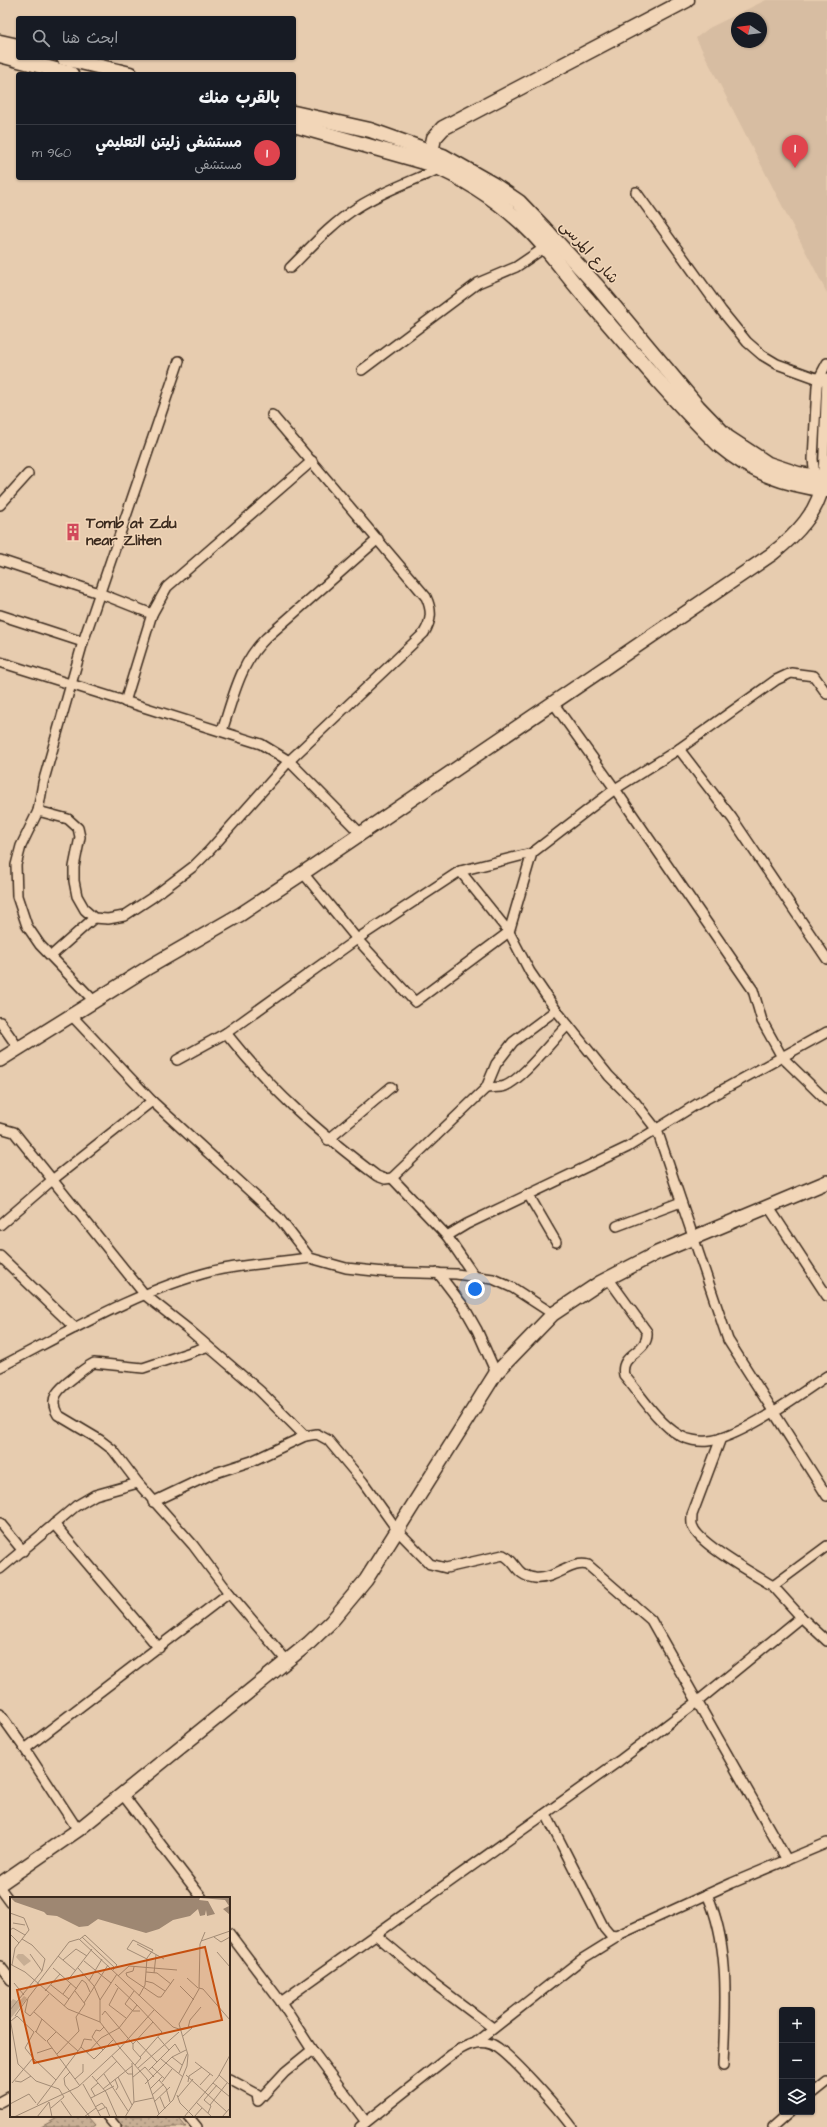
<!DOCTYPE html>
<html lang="ar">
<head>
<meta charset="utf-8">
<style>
  body { margin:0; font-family:"Architects Daughter","Playpen Sans Arabic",sans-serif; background:#20242c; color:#f1f3f6; direction:rtl }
  .controls { position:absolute; right:12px; bottom:12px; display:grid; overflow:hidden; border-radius:4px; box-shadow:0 1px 3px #0004 }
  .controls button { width:36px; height:36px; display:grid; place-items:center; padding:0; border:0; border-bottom:1px solid #363941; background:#171b24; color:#f1f3f6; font:20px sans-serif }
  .compass { position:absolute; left:731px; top:12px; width:36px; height:36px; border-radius:50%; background:#171b24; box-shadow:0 1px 3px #0004; rotate:283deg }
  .you { position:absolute; left:475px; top:1289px; width:14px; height:14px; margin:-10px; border:3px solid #fff; border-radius:50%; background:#1a73e8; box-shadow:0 0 0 6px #1a73e833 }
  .badge { display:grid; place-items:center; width:26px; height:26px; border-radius:50%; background:#b45309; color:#fff; font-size:13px; font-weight:700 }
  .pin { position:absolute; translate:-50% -33px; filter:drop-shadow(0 1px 2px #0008) }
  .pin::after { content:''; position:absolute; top:21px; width:14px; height:12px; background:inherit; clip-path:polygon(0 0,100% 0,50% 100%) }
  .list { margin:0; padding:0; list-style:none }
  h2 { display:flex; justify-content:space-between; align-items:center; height:52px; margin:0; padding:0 16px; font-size:17px }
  h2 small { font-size:13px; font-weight:400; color:#9ea1a6 }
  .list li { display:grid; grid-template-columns:26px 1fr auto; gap:12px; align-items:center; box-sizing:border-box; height:56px; padding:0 16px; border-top:1px solid #363941 }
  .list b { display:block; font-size:15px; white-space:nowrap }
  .list p { margin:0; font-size:13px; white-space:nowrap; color:#9ea1a6 }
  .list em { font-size:13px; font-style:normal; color:#9ea1a6 }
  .icon { flex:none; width:22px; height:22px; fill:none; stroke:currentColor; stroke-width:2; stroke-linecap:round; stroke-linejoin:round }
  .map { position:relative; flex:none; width:827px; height:2127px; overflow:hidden; direction:ltr }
  .search { position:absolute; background:#171b24; box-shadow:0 1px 3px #0004; left:16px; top:16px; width:280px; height:44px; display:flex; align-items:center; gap:10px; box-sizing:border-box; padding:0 14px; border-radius:4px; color:#9ea1a6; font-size:15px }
  .panel { position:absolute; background:#171b24; box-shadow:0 1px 3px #0004; left:16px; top:72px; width:280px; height:108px; border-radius:4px; direction:rtl }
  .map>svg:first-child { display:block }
  .built { fill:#d7bda2; fill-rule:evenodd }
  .grass { fill:url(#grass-dots); stroke:#816c59 }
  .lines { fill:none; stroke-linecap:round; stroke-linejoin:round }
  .street-casing { stroke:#3b2a1e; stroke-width:12 }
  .secondary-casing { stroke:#3b2a1e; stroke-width:16 }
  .primary-casing { stroke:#3b2a1e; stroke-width:17 }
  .street { stroke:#f2d6b8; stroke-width:9 }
  .secondary { stroke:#f2d6b8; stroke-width:13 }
  .primary { stroke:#f2d6b8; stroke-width:14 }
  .labels { text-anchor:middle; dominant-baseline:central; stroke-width:3; stroke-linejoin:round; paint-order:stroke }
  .street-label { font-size:15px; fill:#3b2a1e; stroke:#f2d6b8 }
  .poi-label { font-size:15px; font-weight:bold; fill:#3b2a1e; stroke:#f2d6b8; text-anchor:start }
  .inset-road { fill:none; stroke:#a28b75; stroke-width:1 }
  .view { fill:#c55010; fill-opacity:0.15; stroke:#c55010; stroke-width:2 }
  .inset-edge { fill:none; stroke:#3b2a1e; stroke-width:2 }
</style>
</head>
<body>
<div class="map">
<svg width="827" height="2127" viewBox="0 0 827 2127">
  <defs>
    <pattern id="grass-dots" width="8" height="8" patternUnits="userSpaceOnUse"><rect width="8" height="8" fill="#c7ae94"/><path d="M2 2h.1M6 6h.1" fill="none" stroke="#a38e78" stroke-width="1.8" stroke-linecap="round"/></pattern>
  </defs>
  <rect width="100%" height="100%" fill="#e7ccaf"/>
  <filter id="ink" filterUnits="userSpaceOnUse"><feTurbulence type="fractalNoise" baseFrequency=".025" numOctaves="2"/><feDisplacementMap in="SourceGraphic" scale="8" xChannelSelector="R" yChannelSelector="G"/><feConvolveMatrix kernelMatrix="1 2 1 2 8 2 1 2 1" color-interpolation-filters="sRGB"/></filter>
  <g filter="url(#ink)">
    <path class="built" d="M 766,0 L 827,0 L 827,293 L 696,38 L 709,28 ZM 737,18 L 761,18 L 761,42 L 737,42 Z"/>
    <g class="grass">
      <path d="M 61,2116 L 87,2116 L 95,2125 L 92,2127 L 41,2127 Z"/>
      <path d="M 114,2116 L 177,2116 L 186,2127 L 122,2127 Z"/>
    </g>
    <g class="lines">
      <g class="street-casing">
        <g id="street">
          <path d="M 636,192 L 721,310 L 747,342 L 762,355 L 777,364 L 827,382"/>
          <path d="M 290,268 C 311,247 332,223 358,207 C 385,190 413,181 441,168"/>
          <path d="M 362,370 L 478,283 L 516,267 L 544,248"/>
          <path d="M 815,477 L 813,459 L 817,386 L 818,380 L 827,363"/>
          <path d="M 823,478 L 827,378"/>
          <path d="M 0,505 L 28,474"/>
          <path d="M 0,560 L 99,593 L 152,614"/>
          <path d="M 0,615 L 83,642"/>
          <path d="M 0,662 L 261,744 L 289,761 L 361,834"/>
          <path d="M 125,702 L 152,614 L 167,587 L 312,461"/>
          <path d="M 554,704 L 615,789 L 753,990 L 762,1021 L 782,1057 L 827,1101"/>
          <path d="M 222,731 C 233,698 240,663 266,638 L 378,539"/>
          <path d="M 679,749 L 776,680 L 791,673 L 814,676 L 827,694"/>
          <path d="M 38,811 L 68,819 L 78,828 L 80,837 L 74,867 L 74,881 L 77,896 L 85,910 L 94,918 L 108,919 L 124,916 L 153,897 L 194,866 L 209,851 L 289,761 L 424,633 C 432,620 432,610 426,597 L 272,415"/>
          <path d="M 303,873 L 357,939 L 415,1002 L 509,932 L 532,853"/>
          <path d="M 51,956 L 94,918"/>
          <path d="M 827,959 L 732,818 L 679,749 L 615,789 L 532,853 L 460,871 L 509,932 L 530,972 L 556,1010 L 609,1076 L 635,1102 L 657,1130 L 728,1340 L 827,1496"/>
          <path d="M 95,1002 L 40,945 L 27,926 L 17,896 L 16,865 L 21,846 L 38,811 L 43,783 L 83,642 L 179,361"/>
          <path d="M 72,1016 L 152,1101 L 279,1218 L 310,1258 L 346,1268 L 384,1272 L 456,1274 L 493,1279 L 513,1288 L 553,1314"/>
          <path d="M 0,1022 L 19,1049"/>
          <path d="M 226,1033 C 273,1092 317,1131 377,1176 L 385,1179 L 392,1178 L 486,1088 L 496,1064 L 513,1042 L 556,1010"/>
          <path d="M 177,1060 L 226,1033 L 357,939 L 460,871"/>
          <path d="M 486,1088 C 493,1087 499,1088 505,1086 C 524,1078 551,1041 568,1025"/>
          <path d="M 0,1128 L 14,1132 L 145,1295 L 188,1329 L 260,1391 L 305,1436"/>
          <path d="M 328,1140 L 391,1087"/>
          <path d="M 392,1178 L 447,1236"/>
          <path d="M 528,1194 L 556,1242"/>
          <path d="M 768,1206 L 827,1296"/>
          <path d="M 0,1225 L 51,1181 L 152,1101"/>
          <path d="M 617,1226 L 681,1202"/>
          <path d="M 0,1256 L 75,1328"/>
          <path d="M 438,1273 L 464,1307 L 477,1330 L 496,1373"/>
          <path d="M 475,1277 L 447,1236 L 467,1224 L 628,1147 L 697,1104 L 827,1032"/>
          <path d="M 608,1278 L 647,1332 C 649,1353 619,1353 624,1375 C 640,1394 657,1422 679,1435 C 687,1440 699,1442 708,1441 C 739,1439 800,1394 827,1376"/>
          <path d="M 206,1347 L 143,1368 L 94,1363 C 86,1367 80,1372 73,1378 C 60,1388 47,1398 58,1415 L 100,1440 L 113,1450 L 138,1483 L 193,1545 L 229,1593 L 287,1661"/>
          <path d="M 0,1367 C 66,1333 141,1289 213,1271 C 245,1264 278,1262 310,1258"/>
          <path d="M 721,1438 L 692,1515 C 692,1518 691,1524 693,1527 C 699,1544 755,1575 773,1586"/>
          <path d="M 153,1502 L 212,1474 L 252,1461 L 305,1436 L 317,1434 L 328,1440 L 363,1482 L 398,1531 L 430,1564 L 446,1568 L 503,1555 C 517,1561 514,1575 535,1578 C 555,1580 572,1560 588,1565 L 651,1620 L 787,1860"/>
          <path d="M 0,1523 L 23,1551"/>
          <path d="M 54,1524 L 159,1648"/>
          <path d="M 827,1546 L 773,1586 L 801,1617 L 827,1641"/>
          <path d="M 0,1569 L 76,1506 L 95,1495 L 138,1483"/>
          <path d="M 0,1714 L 25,1749 L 78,1830"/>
          <path d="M 25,1749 L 229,1593"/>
          <path d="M 123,1795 L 202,1898"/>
          <path d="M 546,1814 L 604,1928 L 610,1935 L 616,1936 L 732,1883 L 827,1843"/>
          <path d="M 0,1888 L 11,1903"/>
          <path d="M 707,1894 C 731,1948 725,2009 723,2066"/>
          <path d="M 229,1933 L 281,2002 L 312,2050 L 285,2072 L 258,2101 L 257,2094 L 229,2079"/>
          <path d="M 376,1935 L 432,1982 L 493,2028"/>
          <path d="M 0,1966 L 11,1980"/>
          <path d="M 281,2002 L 619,1761 L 697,1702 L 801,1617"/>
          <path d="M 475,2043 L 582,1959 L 619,1936"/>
          <path d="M 312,2050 L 366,2122"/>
          <path d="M 812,2094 L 827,2082"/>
          <path d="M 0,2102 L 11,2096"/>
          <path d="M 107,2116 L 116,2127"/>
          <path d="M 188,2116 L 197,2127"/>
          <path d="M 360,2127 L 451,2055 C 463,2047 476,2039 491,2044 C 507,2049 560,2111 572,2127"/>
          <path d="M 773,2127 L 790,2112"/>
        </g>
      </g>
      <g class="secondary-casing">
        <g id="secondary">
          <path d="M 0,1060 L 149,967 L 241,914 L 303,873 L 772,554 C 796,535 820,511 823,480"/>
          <path d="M 0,1884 L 78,1830 L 309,1643 L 331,1622 L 366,1580 L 496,1373 L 553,1314 L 601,1282 L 657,1253 L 827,1182"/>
        </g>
      </g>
      <g class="primary-casing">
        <g id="primary">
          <path d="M 0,42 L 18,46"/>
          <path d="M 0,55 L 71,74"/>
          <path d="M 64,58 L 130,74"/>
          <path d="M 294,113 L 370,130 L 443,156 L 494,185 L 519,202 L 544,228 L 597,286 L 698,407 L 727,437 L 768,464 L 798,474 L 827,478"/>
          <path d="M 294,125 L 428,163 C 466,179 504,204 533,234 C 553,255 570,280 589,301 C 631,350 673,400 719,445 C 752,473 785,484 827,490"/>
          <path d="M 429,161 L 434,138 L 443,128 L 687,0"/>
        </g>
      </g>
      <use href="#street" class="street"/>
      <use href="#secondary" class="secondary"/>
      <use href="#primary" class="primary"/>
    </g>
  </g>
  <defs>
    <g id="building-bare" transform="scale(1.38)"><path d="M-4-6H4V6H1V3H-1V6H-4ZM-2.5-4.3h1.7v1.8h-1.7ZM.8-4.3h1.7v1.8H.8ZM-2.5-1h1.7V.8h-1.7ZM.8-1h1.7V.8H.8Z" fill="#d1495b" stroke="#f2d6b8" stroke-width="2.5" paint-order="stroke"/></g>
  </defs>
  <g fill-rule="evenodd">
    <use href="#building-bare" x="73" y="532"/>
  </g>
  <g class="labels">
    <g class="street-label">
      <text transform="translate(589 252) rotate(48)">شارع المرسى</text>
    </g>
    <g class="poi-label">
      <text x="86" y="523">Tomb at Zdu<tspan x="86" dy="17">near Zliten</tspan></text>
    </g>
  </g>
  <g transform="translate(10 1897)">
    <rect width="220" height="220" fill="#e7ccaf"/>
    <path d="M 8,57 L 13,57 L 21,64 L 14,69 L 6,60 ZM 14,99 L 17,101 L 1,121 L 0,105 L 3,102 L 9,105 Z" fill="#c7ae94"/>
    <path d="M 0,0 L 220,0 L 220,18 L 213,12 L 219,9 L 215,3 L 190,1 L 189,3 L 198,4 L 205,17 L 197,19 L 196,13 L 195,18 L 190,19 L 188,12 L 180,19 L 163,23 L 149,32 L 136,36 L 88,22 L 78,29 L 69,30 L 47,19 L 37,18 L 34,15 L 5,5 Z" fill="#9e8772"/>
    <path class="inset-road" d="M 0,16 L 14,21 L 19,33 L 5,51 L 2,68M 3,26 L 15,28M 0,33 L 3,31 L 15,38M 0,37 L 9,46M 72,40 L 105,71M 204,40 L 211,45 L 220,40M 12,42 L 22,48 L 35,62 L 32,74M 70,42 L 75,38 L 107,68 L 103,73M 191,44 L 220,34M 127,47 L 154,62M 207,55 L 220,70M 48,59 L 66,74M 53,63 L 66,52 L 77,59M 74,64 L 101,86M 0,67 L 15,75 L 58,112 L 90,125 L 110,151 L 68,190 L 4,220M 124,70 L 123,74 L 116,76 L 117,79 L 148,100 L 151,100 L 164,82M 43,71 L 67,92M 68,71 L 84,89 L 90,103M 136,75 L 147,76 L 161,87M 144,76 L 146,58M 108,79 L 119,69 L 167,73M 177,81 L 188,91M 58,83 L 82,52M 79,84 L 92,62M 135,84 L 143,86 L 155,94M 4,86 L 14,98M 27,87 L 59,45 L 69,42 L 163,130 L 169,132 L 180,130M 105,87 L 127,108M 28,88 L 18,101 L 15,115 L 20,119 L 39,97M 41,88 L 59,102M 170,89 L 184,103M 108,91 L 99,108 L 116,121M 189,91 L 193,92 L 220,123M 35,94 L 50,77M 124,94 L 115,107 L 123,114 L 130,114M 53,97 L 61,86M 129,99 L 135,88 L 137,61 L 143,53 L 123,43 L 117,52 L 137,62M 74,106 L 98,68M 54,109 L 72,83 L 76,86 L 80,95M 0,113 L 32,74 L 20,57M 144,113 L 110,151 L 137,182 L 149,217M 24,115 L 68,154M 92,118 L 95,114 L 123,147M 5,119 L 17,102M 0,121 L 8,167 L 26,184 L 49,192 L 54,200 L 41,211M 1,124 L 7,119 L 24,135 L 15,151 L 23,161 L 2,186M 90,125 L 90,103 L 107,77M 178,131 L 180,123 L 191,110M 25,134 L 36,144M 26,135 L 32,122M 46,135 L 37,144 L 70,189M 173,139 L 182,131 L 179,130M 148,140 L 159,153M 126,143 L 147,165M 71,150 L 74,142 L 82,143M 93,153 L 82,140 L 86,133 L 90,134 L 94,130M 27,156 L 42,151M 77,156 L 91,141 L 109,131 L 127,108 L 143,125 L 123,147 L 123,152 L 131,161 L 125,168M 47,157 L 69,134 L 66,120 L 75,107 L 65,94M 102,159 L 118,177 L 123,177M 130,160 L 152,135 L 143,125M 162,160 L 172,168M 23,161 L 46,183M 151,162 L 173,180M 185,165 L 203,179M 142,170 L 155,182M 128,171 L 169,135M 139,173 L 165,147 L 170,155M 60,175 L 54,181 L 55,188 L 80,220M 169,176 L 177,157M 94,177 L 118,214M 176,178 L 217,215M 209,178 L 220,188M 82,179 L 96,195 L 107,220M 108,180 L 122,208M 123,180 L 135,170 L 144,180M 65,182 L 73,175 L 73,167M 105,182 L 108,190 L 106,193M 149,183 L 156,191 L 160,205M 5,184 L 11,185 L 21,179M 86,184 L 107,164M 152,185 L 162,172M 178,185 L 179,179 L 192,170M 203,186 L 220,200M 73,187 L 91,220M 135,187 L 162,160 L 176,153M 190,188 L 200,177M 93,192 L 122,169M 140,192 L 152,180M 142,198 L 154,187M 167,198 L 170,206 L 184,220M 85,199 L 81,192 L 88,186M 150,200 L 155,212M 168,200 L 183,182M 81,201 L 104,189M 51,204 L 62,220M 39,205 L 42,220M 124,205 L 143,201M 144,205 L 160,190M 186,205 L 202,220M 0,207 L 19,197 L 26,206M 27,208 L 71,150 L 84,162 L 104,142M 200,208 L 217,186M 85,210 L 92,206 L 95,210M 88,214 L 96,210 L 100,220M 198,216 L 201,209 L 194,203 L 207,188M 27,220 L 39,205M 74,220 L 86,211M 115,220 L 124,205 L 122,166M 146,220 L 163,203 L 177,169 L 178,158 L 169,127 L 189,92 L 190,47 L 195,35M 174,220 L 208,180 L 220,158M 184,220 L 192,211M 212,220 L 220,211"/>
    <path class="view" d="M 195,50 L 212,123 L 24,166 L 7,93 Z"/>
    <rect width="220" height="220" class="inset-edge"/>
  </g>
</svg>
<div class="controls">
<button>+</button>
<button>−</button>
<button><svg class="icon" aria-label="layers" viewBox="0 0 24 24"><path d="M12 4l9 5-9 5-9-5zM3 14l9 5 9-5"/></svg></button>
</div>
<svg class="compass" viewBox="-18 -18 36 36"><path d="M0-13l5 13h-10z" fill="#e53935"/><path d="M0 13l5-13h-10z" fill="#9ea1a6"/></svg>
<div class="you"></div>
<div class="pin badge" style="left:795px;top:168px;background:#e0444e">1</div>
<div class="search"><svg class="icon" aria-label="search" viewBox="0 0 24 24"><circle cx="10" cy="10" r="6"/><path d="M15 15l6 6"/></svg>ابحث هنا</div>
<section class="panel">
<h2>بالقرب منك<small></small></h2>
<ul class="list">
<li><span class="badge" style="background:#e0444e">1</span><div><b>مستشفى زليتن التعليمي</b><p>مستشفى</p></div><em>960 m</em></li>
</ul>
</section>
</div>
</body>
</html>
